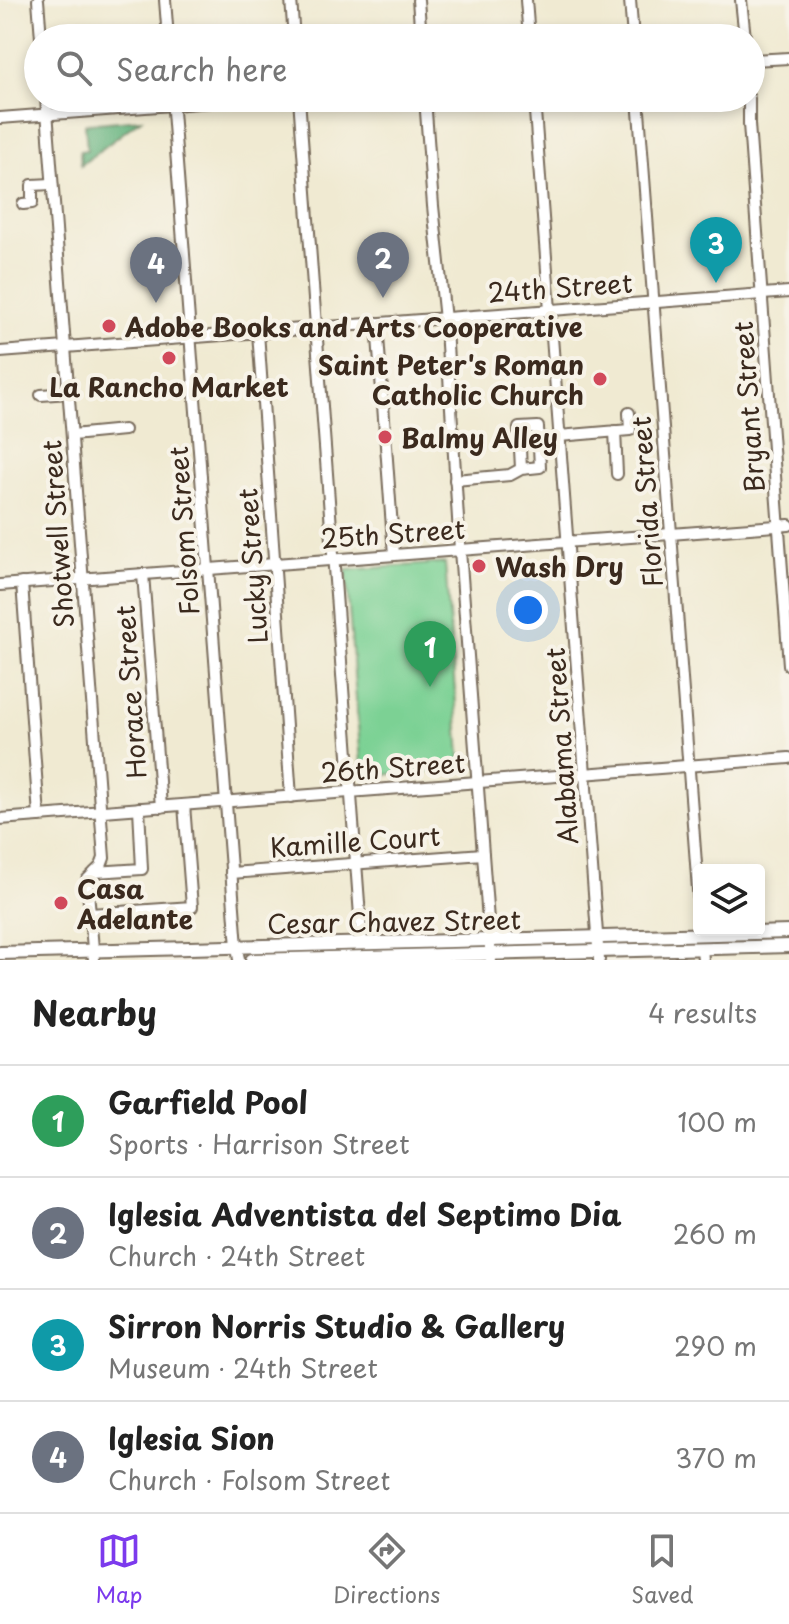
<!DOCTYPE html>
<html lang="en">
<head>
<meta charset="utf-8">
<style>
  body { margin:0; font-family:"Playpen Sans",sans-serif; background:#f2f2f2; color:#222 }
  .controls { position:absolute; right:24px; bottom:24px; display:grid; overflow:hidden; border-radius:8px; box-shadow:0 4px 12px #0003 }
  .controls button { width:72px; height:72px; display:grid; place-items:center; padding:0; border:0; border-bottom:2px solid #e0e0e0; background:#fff; color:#222; font:40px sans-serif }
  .you { position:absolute; left:528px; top:610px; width:28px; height:28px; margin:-20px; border:6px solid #fff; border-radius:50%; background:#1a73e8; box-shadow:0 0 0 12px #1a73e833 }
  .badge { display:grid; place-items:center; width:52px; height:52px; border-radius:50%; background:#7c3aed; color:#fff; font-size:26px; font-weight:700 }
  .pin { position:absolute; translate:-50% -66px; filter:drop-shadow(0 2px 4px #0008) }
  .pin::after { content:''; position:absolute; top:42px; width:28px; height:24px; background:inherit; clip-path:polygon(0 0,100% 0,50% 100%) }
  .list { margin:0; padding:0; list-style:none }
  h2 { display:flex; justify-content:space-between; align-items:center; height:104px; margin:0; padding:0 32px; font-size:34px }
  h2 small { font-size:26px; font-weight:400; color:#767676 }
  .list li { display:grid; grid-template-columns:52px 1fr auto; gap:24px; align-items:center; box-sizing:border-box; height:112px; padding:0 32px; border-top:2px solid #e0e0e0 }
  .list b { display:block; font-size:30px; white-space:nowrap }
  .list p { margin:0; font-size:26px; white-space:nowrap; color:#767676 }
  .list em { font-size:26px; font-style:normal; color:#767676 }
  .icon { flex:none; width:44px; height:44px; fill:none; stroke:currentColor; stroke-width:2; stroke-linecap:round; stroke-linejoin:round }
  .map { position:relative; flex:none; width:789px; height:960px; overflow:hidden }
  .search { position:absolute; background:#fff; box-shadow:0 4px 12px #0003; left:24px; right:24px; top:24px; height:88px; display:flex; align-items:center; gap:20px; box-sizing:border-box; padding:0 28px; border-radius:44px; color:#767676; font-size:30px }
  .sheet { height:552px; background:#fff }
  nav { display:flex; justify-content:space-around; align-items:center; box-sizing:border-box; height:112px; border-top:2px solid #e0e0e0; background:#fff; font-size:22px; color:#767676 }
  nav a { display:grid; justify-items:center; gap:4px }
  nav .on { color:#7c3aed }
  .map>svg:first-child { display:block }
  .green { fill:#7cd194; stroke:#5c7e59; stroke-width:2 }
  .forest { fill:#65b37e; stroke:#506e4e; stroke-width:2 }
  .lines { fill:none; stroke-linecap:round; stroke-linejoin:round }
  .minor-casing { stroke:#7a6d5d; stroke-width:14 }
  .major-casing { stroke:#7a6d5d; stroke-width:16 }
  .minor { stroke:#fff; stroke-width:10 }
  .major { stroke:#fff; stroke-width:12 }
  .poi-dot { fill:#d1495b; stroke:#f7f3e8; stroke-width:3 }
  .labels { text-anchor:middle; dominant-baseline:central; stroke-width:8; stroke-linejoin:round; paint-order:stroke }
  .street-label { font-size:26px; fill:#3b2a1e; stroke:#f7f3e8 }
  .poi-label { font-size:26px; font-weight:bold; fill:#3b2a1e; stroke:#f7f3e8; text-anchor:start }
</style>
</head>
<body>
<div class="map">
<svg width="789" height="960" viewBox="0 0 789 960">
  <rect width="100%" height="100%" fill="#f7f3e8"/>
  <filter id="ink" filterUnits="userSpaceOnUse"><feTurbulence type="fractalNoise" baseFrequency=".0125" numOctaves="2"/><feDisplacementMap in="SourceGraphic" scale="16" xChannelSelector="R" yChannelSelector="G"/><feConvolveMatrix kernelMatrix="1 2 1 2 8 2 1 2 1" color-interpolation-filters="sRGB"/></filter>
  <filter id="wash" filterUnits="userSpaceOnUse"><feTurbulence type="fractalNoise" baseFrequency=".006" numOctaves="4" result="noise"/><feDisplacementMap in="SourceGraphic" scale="32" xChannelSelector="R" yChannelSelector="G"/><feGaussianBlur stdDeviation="1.8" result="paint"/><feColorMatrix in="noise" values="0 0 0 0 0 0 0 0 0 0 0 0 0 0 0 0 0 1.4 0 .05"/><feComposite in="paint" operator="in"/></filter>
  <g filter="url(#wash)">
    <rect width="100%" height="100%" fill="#f0ead2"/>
    <path class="green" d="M 445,563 L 461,769 L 362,776 L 346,570 Z"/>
    <path class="forest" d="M 141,119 L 81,165 L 80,151 L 87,150 L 85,124 Z"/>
  </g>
  <g filter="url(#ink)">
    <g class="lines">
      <g class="minor-casing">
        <g id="minor">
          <path d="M 38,0 L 41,38"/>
          <path d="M 165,0 L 168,38"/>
          <path d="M 291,0 L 294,38"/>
          <path d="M 418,0 L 421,38"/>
          <path d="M 526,0 L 529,38"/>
          <path d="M 630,0 L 633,38"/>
          <path d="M 741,0 L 745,38"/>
          <path d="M 751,60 L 789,58"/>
          <path d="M 46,98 L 104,858 L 101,866 L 87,880 L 94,960"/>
          <path d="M 172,98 L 237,947 L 239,960"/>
          <path d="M 299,98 L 362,943"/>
          <path d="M 425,98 L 433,206 L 446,329 L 460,550 L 491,960"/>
          <path d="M 534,98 L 599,960"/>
          <path d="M 638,98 L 699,903"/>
          <path d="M 749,98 L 749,124 L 789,665"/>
          <path d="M 0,118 L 264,98"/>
          <path d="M 23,204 L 32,203 L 32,185 L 52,184"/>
          <path d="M 377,323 L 394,555"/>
          <path d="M 258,332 L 291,797"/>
          <path d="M 0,352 L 789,292"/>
          <path d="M 41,395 L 69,393"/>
          <path d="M 615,431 L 617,474"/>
          <path d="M 72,435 L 124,430"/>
          <path d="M 559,436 L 630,430 L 629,413"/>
          <path d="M 455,480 L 510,475 L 521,469 L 519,428 L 538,427 L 540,467 L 521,469"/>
          <path d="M 143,574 L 161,807"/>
          <path d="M 22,583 L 39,816"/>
          <path d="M 0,585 L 789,525"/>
          <path d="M 0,819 L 789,758"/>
          <path d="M 95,872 L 142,869 L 139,808"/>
          <path d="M 231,873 L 483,854"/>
          <path d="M 90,914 L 192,907 L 184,805"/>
          <path d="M 702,948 L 703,960"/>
        </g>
      </g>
      <g class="major-casing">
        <g id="major">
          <path d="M 0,953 L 789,932"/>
          <path d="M 252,960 L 789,946"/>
        </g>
      </g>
      <use href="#minor" class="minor"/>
      <use href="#major" class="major"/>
    </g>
  </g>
  <g class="poi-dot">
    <circle cx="109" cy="326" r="8"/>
    <circle cx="169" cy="358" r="8"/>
    <circle cx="600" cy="379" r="8"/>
    <circle cx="385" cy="437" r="8"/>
    <circle cx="479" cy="566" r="8"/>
    <circle cx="61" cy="903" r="8"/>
  </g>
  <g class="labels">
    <g class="street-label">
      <text transform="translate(560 287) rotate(-4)">24th Street</text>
      <text transform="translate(748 407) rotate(-94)">Bryant Street</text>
      <text transform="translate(646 502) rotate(-94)">Florida Street</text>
      <text transform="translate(183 531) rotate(-94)">Folsom Street</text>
      <text transform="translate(393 533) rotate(-4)">25th Street</text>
      <text transform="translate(57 534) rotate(-94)">Shotwell Street</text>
      <text transform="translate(252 566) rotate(-94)">Lucky Street</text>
      <text transform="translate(130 692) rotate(-94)">Horace Street</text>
      <text transform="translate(561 746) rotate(-94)">Alabama Street</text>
      <text transform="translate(393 767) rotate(-4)">26th Street</text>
      <text transform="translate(355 841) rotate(-4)">Kamille Court</text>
      <text transform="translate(394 921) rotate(-1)">Cesar Chavez Street</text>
    </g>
    <g class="poi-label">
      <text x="125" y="326">Adobe Books and Arts Cooperative</text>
      <text x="584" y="364" text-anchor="end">Saint Peter's Roman<tspan x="584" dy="30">Catholic Church</tspan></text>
      <text x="169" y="386" text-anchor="middle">La Rancho Market</text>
      <text x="401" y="437">Balmy Alley</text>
      <text x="495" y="566">Wash Dry</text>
      <text x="77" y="888">Casa<tspan x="77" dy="30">Adelante</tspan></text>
    </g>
  </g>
</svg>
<div class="controls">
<button><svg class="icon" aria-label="layers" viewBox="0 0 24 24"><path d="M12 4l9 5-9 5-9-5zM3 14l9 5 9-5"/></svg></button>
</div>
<div class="you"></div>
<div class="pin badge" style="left:430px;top:687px;background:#2e9e5b">1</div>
<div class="pin badge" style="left:383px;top:298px;background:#6b7280">2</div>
<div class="pin badge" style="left:716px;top:283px;background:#0f9aa8">3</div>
<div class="pin badge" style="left:156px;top:303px;background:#6b7280">4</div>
<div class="search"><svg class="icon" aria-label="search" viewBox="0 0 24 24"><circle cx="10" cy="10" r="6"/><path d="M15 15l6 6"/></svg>Search here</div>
</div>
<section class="sheet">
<h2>Nearby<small>4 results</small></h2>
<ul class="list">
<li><span class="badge" style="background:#2e9e5b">1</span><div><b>Garfield Pool</b><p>Sports · Harrison Street</p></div><em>100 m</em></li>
<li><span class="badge" style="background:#6b7280">2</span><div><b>Iglesia Adventista del Septimo Dia</b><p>Church · 24th Street</p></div><em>260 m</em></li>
<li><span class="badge" style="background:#0f9aa8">3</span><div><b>Sirron Norris Studio &amp; Gallery</b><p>Museum · 24th Street</p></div><em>290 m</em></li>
<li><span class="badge" style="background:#6b7280">4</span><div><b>Iglesia Sion</b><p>Church · Folsom Street</p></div><em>370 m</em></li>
</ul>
</section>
<nav>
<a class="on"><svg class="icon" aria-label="map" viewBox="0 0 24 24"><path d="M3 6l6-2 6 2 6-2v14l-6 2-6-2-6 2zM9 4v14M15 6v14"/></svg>Map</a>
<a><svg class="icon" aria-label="directions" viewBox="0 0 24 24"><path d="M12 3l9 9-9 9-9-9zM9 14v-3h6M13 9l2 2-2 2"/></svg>Directions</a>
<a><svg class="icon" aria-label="saved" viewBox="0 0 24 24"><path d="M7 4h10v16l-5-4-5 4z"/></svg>Saved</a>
</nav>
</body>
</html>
